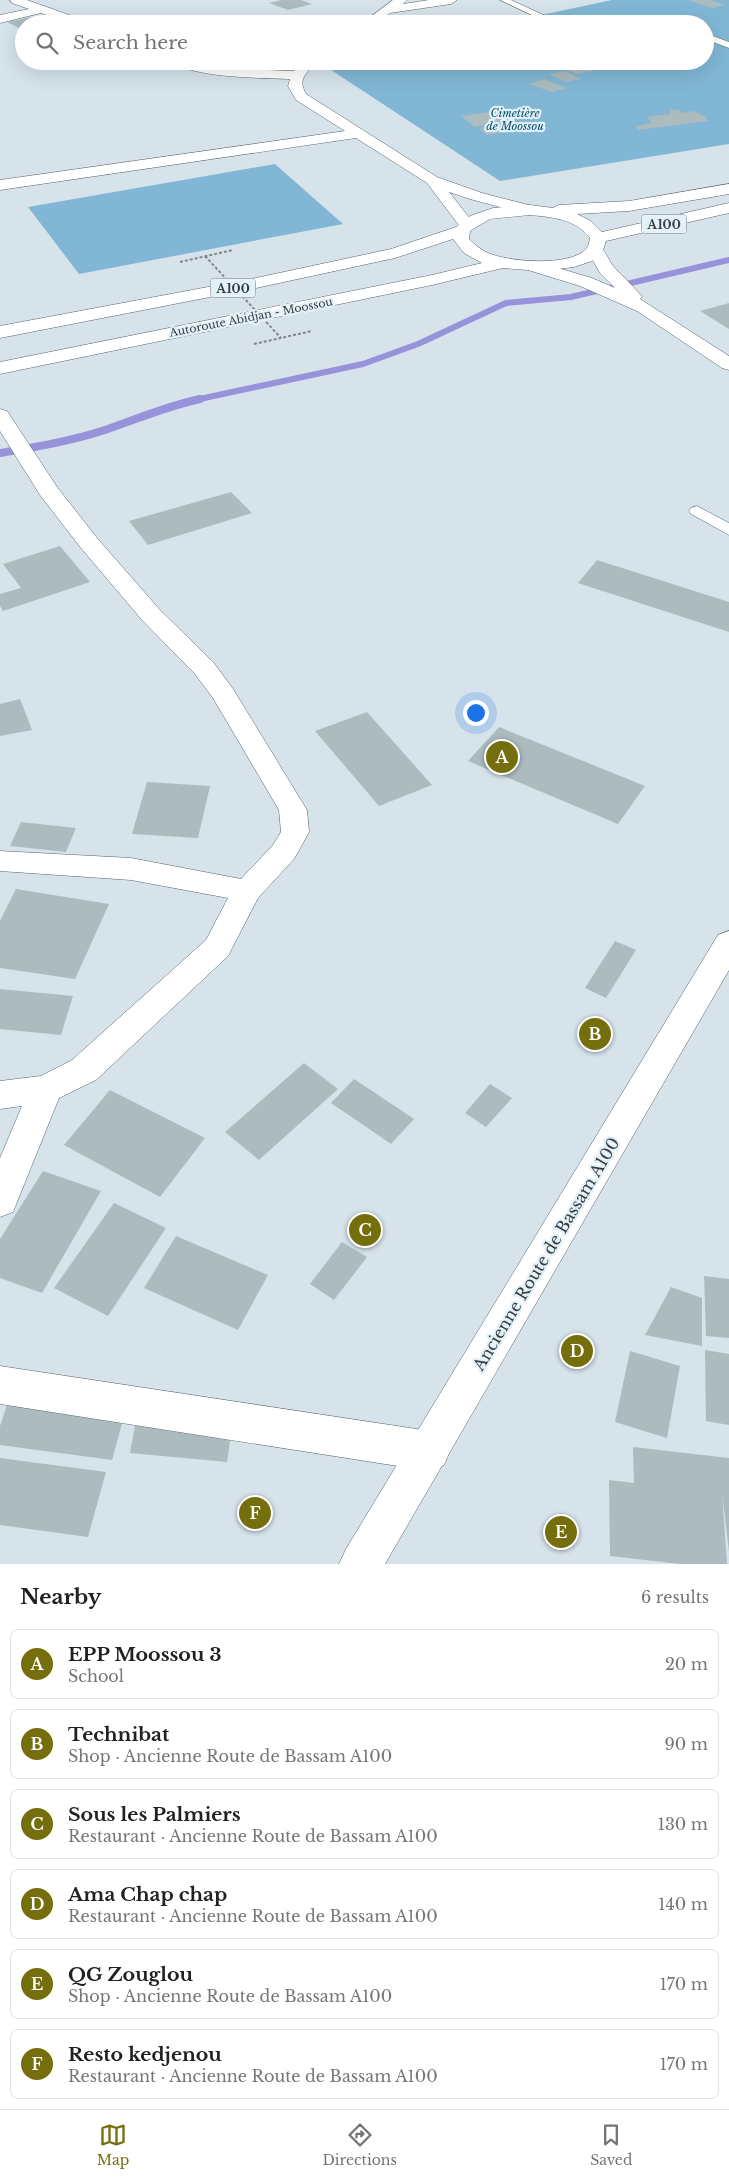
<!DOCTYPE html>
<html lang="en">
<head>
<meta charset="utf-8">
<style>
  body { margin:0; font-family:"Libre Baskerville",serif; background:#f6f6f6; color:#202124 }
  .you { position:absolute; left:475px; top:712px; width:18px; height:18px; margin:-12px; border:4px solid #fff; border-radius:50%; background:#1a73e8; box-shadow:0 0 0 8px #1a73e833 }
  .badge { display:grid; place-items:center; width:32px; height:32px; border-radius:50%; background:#756e0d; color:#fff; font-size:16px; font-weight:700 }
  .pin { position:absolute; translate:-50% -50%; border:2px solid #fff; box-shadow:0 1px 5px #0006 }
  .list { margin:0; padding:0; list-style:none }
  h2 { display:flex; justify-content:space-between; align-items:center; height:65px; margin:0; padding:0 20px; font-size:21px }
  h2 small { font-size:16px; font-weight:400; color:#757577 }
  .list li { display:grid; grid-template-columns:32px 1fr auto; gap:15px; align-items:center; box-sizing:border-box; height:70px; margin:0 10px 10px; padding:0 10px; border:1px solid #e0e0e0; border-radius:8px }
  .list b { display:block; font-size:19px; white-space:nowrap }
  .list p { margin:0; font-size:16px; white-space:nowrap; color:#757577 }
  .list em { font-size:16px; font-style:normal; color:#757577 }
  .icon { flex:none; width:28px; height:28px; fill:none; stroke:currentColor; stroke-width:2; stroke-linecap:round; stroke-linejoin:round }
  .map { position:relative; flex:none; width:729px; height:1564px; overflow:hidden }
  .search { position:absolute; background:#fff; box-shadow:0 5px 20px #0002; left:15px; right:15px; top:15px; height:55px; display:flex; align-items:center; gap:12px; box-sizing:border-box; padding:0 18px; border-radius:28px; color:#757577; font-size:19px }
  .sheet { height:545px; background:#fff }
  nav { display:flex; justify-content:space-around; align-items:center; box-sizing:border-box; height:70px; border-top:1px solid #e0e0e0; background:#fff; font-size:14px; color:#757577 }
  nav a { display:grid; justify-items:center; gap:2px }
  nav .on { color:#756e0d }
  .map>svg:first-child { display:block }
  .green { fill:#81b7d5 }
  .lines { fill:none; stroke-linecap:round; stroke-linejoin:round }
  .stream-far1 { stroke:#9793db; stroke-width:6 }
  .stream { stroke:#9793db; stroke-width:8 }
  .building { fill:#acbcbe }
  .service-casing { stroke:#576369; stroke-width:1 }
  .minor-casing { stroke:#576369; stroke-width:1 }
  .tertiary-casing { stroke:#576369; stroke-width:1 }
  .secondary-casing { stroke:#576369; stroke-width:1 }
  .trunk-casing { stroke:#576369; stroke-width:1 }
  .path { stroke:#7f888d; stroke-width:2; stroke-dasharray:3 2; stroke-linecap:butt }
  .service { fill:#fff; fill-rule:evenodd }
  .minor { fill:#fff; fill-rule:evenodd }
  .tertiary { fill:#fff; fill-rule:evenodd }
  .secondary { fill:#fff; fill-rule:evenodd }
  .trunk { fill:#fff; fill-rule:evenodd }
  .path-bridge { stroke:#7f888d; stroke-width:2; stroke-dasharray:3 2; stroke-linecap:butt }
  .labels { text-anchor:middle; dominant-baseline:central; stroke-width:4.5; stroke-linejoin:round; paint-order:stroke }
  .far-park-label { font-size:11px; font-style:italic; fill:#084e6c; stroke:#e3f1f9 }
  .far-street-label { font-size:11px; fill:#373c3f; stroke:#e3f1f9 }
  .shield { fill:#e3f1f9; stroke:#6b7277; stroke-width:1 }
  .shield-label { font-size:12px; font-weight:bold; fill:#373c3f }
  .near-street-label { font-size:16px; fill:#373c3f; stroke:#e3f1f9 }
</style>
</head>
<body>
<div class="map">
<svg width="729" height="1564" viewBox="0 0 729 1564">
  <rect width="100%" height="100%" fill="#d6e3eb"/>
  <g class="green">
    <path d="M 612,0 L 729,0 L 729,144 L 500,181 L 319,62 L 705,61 L 705,24 L 484,24 L 551,13 Z"/>
    <path d="M 275,164 L 343,224 L 79,274 L 28,207 Z"/>
  </g>
  <g class="lines">
    <path class="stream-far1" d="M 195,400 L 363,364 L 418,344 L 506,303 L 571,297 L 729,260"/>
    <path class="stream" d="M 0,453 C 36,447 71,441 105,430 C 137,419 167,406 200,399"/>
  </g>
  <g class="building">
    <path d="M 281,0 L 301,0 L 312,4 L 288,10 L 269,3 Z"/>
    <path d="M 688,0 L 710,0 L 725,5 L 712,8 Z"/>
    <path d="M 41,15 L 55,21 L 43,24 L 24,24 L 24,28 L 21,29 L 7,22 Z"/>
    <path d="M 403,61 L 411,61 L 420,66 L 403,69 L 392,64 Z"/>
    <path d="M 578,64 L 594,71 L 577,74 L 561,67 Z"/>
    <path d="M 565,71 L 581,79 L 565,82 L 549,74 Z"/>
    <path d="M 544,79 L 567,88 L 552,92 L 529,84 Z"/>
    <path d="M 670,109 L 680,110 L 681,113 L 694,111 L 706,117 L 708,121 L 638,130 L 636,126 L 652,123 L 647,117 L 670,114 Z"/>
    <path d="M 489,112 L 503,123 L 475,127 L 461,116 Z"/>
    <path d="M 507,124 L 516,130 L 487,135 L 479,129 Z"/>
    <path d="M 729,303 L 729,329 L 700,311 Z"/>
    <path d="M 231,492 L 252,513 L 148,545 L 129,521 Z"/>
    <path d="M 60,546 L 90,582 L 3,611 L 0,606 L 0,594 L 21,588 L 3,564 Z"/>
    <path d="M 597,560 L 729,602 L 729,632 L 578,583 Z"/>
    <path d="M 20,699 L 32,730 L 0,736 L 0,704 Z"/>
    <path d="M 367,712 L 432,785 L 379,806 L 315,731 Z"/>
    <path d="M 499,727 L 645,786 L 618,824 L 468,761 Z"/>
    <path d="M 147,782 L 210,786 L 198,838 L 132,834 Z"/>
    <path d="M 21,822 L 76,828 L 66,852 L 10,846 Z"/>
    <path d="M 16,889 L 109,904 L 75,979 L 0,968 L 0,921 Z"/>
    <path d="M 615,941 L 636,950 L 606,998 L 585,988 Z"/>
    <path d="M 0,989 L 73,996 L 61,1035 L 0,1029 Z"/>
    <path d="M 304,1063 L 338,1089 L 259,1160 L 225,1132 Z"/>
    <path d="M 354,1079 L 414,1119 L 391,1144 L 331,1103 Z"/>
    <path d="M 490,1084 L 512,1098 L 486,1127 L 465,1113 Z"/>
    <path d="M 110,1090 L 205,1138 L 160,1197 L 64,1145 Z"/>
    <path d="M 43,1171 L 101,1191 L 42,1293 L 0,1278 L 0,1239 Z"/>
    <path d="M 114,1203 L 166,1228 L 108,1316 L 54,1288 Z"/>
    <path d="M 176,1236 L 268,1275 L 238,1330 L 144,1288 Z"/>
    <path d="M 342,1242 L 367,1257 L 334,1300 L 310,1284 Z"/>
    <path d="M 704,1276 L 729,1279 L 729,1338 L 706,1336 Z"/>
    <path d="M 671,1287 L 702,1298 L 702,1346 L 645,1335 Z"/>
    <path d="M 705,1350 L 729,1354 L 729,1425 L 706,1421 Z"/>
    <path d="M 630,1351 L 680,1366 L 667,1438 L 615,1422 Z"/>
    <path d="M 11,1393 L 126,1409 L 112,1460 L 0,1445 L 0,1426 Z"/>
    <path d="M 136,1420 L 232,1428 L 227,1462 L 130,1453 Z"/>
    <path d="M 633,1447 L 729,1458 L 729,1552 L 722,1492 L 727,1564 L 680,1564 L 610,1556 L 609,1480 L 634,1483 Z"/>
    <path d="M 0,1458 L 106,1472 L 88,1537 L 0,1525 Z"/>
  </g>
  <g class="lines">
    <g class="service-casing">
      <g id="service">
        <path d="M 500,0 L 511,0 L 563,24 L 551,24 Z"/>
        <path d="M 705,33 L 729,42 L 729,48 L 705,39 Z"/>
        <path d="M 697,506 L 729,523 L 729,535 L 691,514 L 689,511 L 691,508 Z"/>
      </g>
    </g>
    <g class="minor-casing">
      <g id="minor">
        <path d="M 10,0 L 27,0 L 86,21 L 88,24 L 70,24 L 41,13 L 0,23 L 0,15 L 29,9 L 12,3 Z"/>
        <path d="M 393,0 L 407,0 L 403,4 L 429,0 L 457,0 L 451,4 L 390,13 L 375,24 L 361,24 Z"/>
        <path d="M 173,61 L 193,61 L 237,69 L 294,71 L 303,61 L 316,61 C 307,74 297,78 306,94 L 437,177 L 482,193 L 536,207 L 538,210 L 536,213 L 530,215 L 470,199 L 449,192 L 475,225 L 473,228 L 461,228 L 427,183 L 356,138 L 0,190 L 0,180 L 345,131 L 296,100 L 288,86 L 290,79 C 266,78 188,78 173,61 Z"/>
        <path d="M 0,409 L 7,411 L 57,487 L 97,538 L 160,610 L 213,662 L 233,689 L 307,810 L 309,832 L 298,852 L 294,859 L 258,898 L 228,956 L 96,1080 L 59,1098 L 13,1212 L 0,1217 L 0,1158 L 22,1106 L 0,1109 L 0,1081 L 41,1076 L 72,1060 L 206,940 L 228,898 L 131,880 L 0,871 L 0,851 L 131,858 L 241,879 L 273,845 L 281,832 L 279,810 L 213,698 L 195,674 L 142,620 L 81,548 L 40,495 L 0,431 Z"/>
        <path d="M 0,1366 L 430,1431 L 444,1437 L 450,1451 L 444,1465 L 430,1471 L 0,1404 Z"/>
      </g>
    </g>
    <g class="tertiary-casing">
      <path id="tertiary" d="M 595,245 L 601,246 L 613,266 L 639,293 L 642,297 L 640,299 L 729,356 L 729,370 L 722,368 L 637,311 L 580,286 L 528,270 L 525,266 L 528,262 L 534,261 L 592,278 L 615,288 L 600,273 L 587,250 L 589,246 Z"/>
    </g>
    <g class="secondary-casing">
      <path id="secondary" d="M 729,931 L 729,970 L 385,1564 L 339,1564 L 346,1549 L 718,935 Z"/>
    </g>
    <g class="trunk-casing">
      <path id="trunk" d="M 729,184 L 729,194 L 629,211 L 577,214 L 591,221 L 602,232 L 729,203 L 729,213 L 606,241 L 603,250 L 592,261 L 574,267 L 541,271 L 503,268 L 432,285 L 0,374 L 0,362 L 432,275 L 482,263 L 464,253 L 453,239 L 395,258 L 256,288 L 0,338 L 0,326 L 256,278 L 391,249 L 456,227 L 470,216 L 493,208 L 530,205 L 553,208 L 559,205 L 629,201 ZM 530,215 C 552,217 576,219 590,238 C 589,242 589,246 586,249 C 570,267 509,262 488,253 C 481,250 475,245 469,239 L 470,231 L 490,219 Z"/>
    </g>
    <g class="path">
      <path d="M 180,262 L 233,250"/>
      <path d="M 254,344 L 312,331"/>
    </g>
    <use href="#service" class="service"/>
    <use href="#minor" class="minor"/>
    <use href="#tertiary" class="tertiary"/>
    <use href="#secondary" class="secondary"/>
    <use href="#trunk" class="trunk"/>
    <path class="path-bridge" d="M 205,256 L 281,338"/>
  </g>
  <g class="labels">
    <g class="far-park-label">
      <text x="515" y="113">Cimetière<tspan x="515" dy="13">de Moossou</tspan></text>
    </g>
    <g class="far-street-label">
      <text transform="translate(251 317) rotate(-11)">Autoroute Abidjan - Moossou</text>
    </g>
    <g class="shield">
      <rect x="641.5" y="214.5" width="45" height="19" rx="4"/>
      <rect x="210.5" y="278.5" width="45" height="19" rx="4"/>
    </g>
    <g class="shield-label">
      <text x="664" y="224">A100</text>
      <text x="233" y="288">A100</text>
    </g>
    <g class="near-street-label">
      <text transform="translate(546 1254) rotate(-59)">Ancienne Route de Bassam A100</text>
    </g>
  </g>
</svg>
<div class="you"></div>
<div class="pin badge" style="left:502px;top:757px">A</div>
<div class="pin badge" style="left:595px;top:1034px">B</div>
<div class="pin badge" style="left:365px;top:1230px">C</div>
<div class="pin badge" style="left:577px;top:1351px">D</div>
<div class="pin badge" style="left:561px;top:1532px">E</div>
<div class="pin badge" style="left:255px;top:1513px">F</div>
<div class="search"><svg class="icon" aria-label="search" viewBox="0 0 24 24"><circle cx="10" cy="10" r="6"/><path d="M15 15l6 6"/></svg>Search here</div>
</div>
<section class="sheet">
<h2>Nearby<small>6 results</small></h2>
<ul class="list">
<li><span class="badge">A</span><div><b>EPP Moossou 3</b><p>School</p></div><em>20 m</em></li>
<li><span class="badge">B</span><div><b>Technibat</b><p>Shop · Ancienne Route de Bassam A100</p></div><em>90 m</em></li>
<li><span class="badge">C</span><div><b>Sous les Palmiers</b><p>Restaurant · Ancienne Route de Bassam A100</p></div><em>130 m</em></li>
<li><span class="badge">D</span><div><b>Ama Chap chap</b><p>Restaurant · Ancienne Route de Bassam A100</p></div><em>140 m</em></li>
<li><span class="badge">E</span><div><b>QG Zouglou</b><p>Shop · Ancienne Route de Bassam A100</p></div><em>170 m</em></li>
<li><span class="badge">F</span><div><b>Resto kedjenou</b><p>Restaurant · Ancienne Route de Bassam A100</p></div><em>170 m</em></li>
</ul>
</section>
<nav>
<a class="on"><svg class="icon" aria-label="map" viewBox="0 0 24 24"><path d="M3 6l6-2 6 2 6-2v14l-6 2-6-2-6 2zM9 4v14M15 6v14"/></svg>Map</a>
<a><svg class="icon" aria-label="directions" viewBox="0 0 24 24"><path d="M12 3l9 9-9 9-9-9zM9 14v-3h6M13 9l2 2-2 2"/></svg>Directions</a>
<a><svg class="icon" aria-label="saved" viewBox="0 0 24 24"><path d="M7 4h10v16l-5-4-5 4z"/></svg>Saved</a>
</nav>
</body>
</html>
